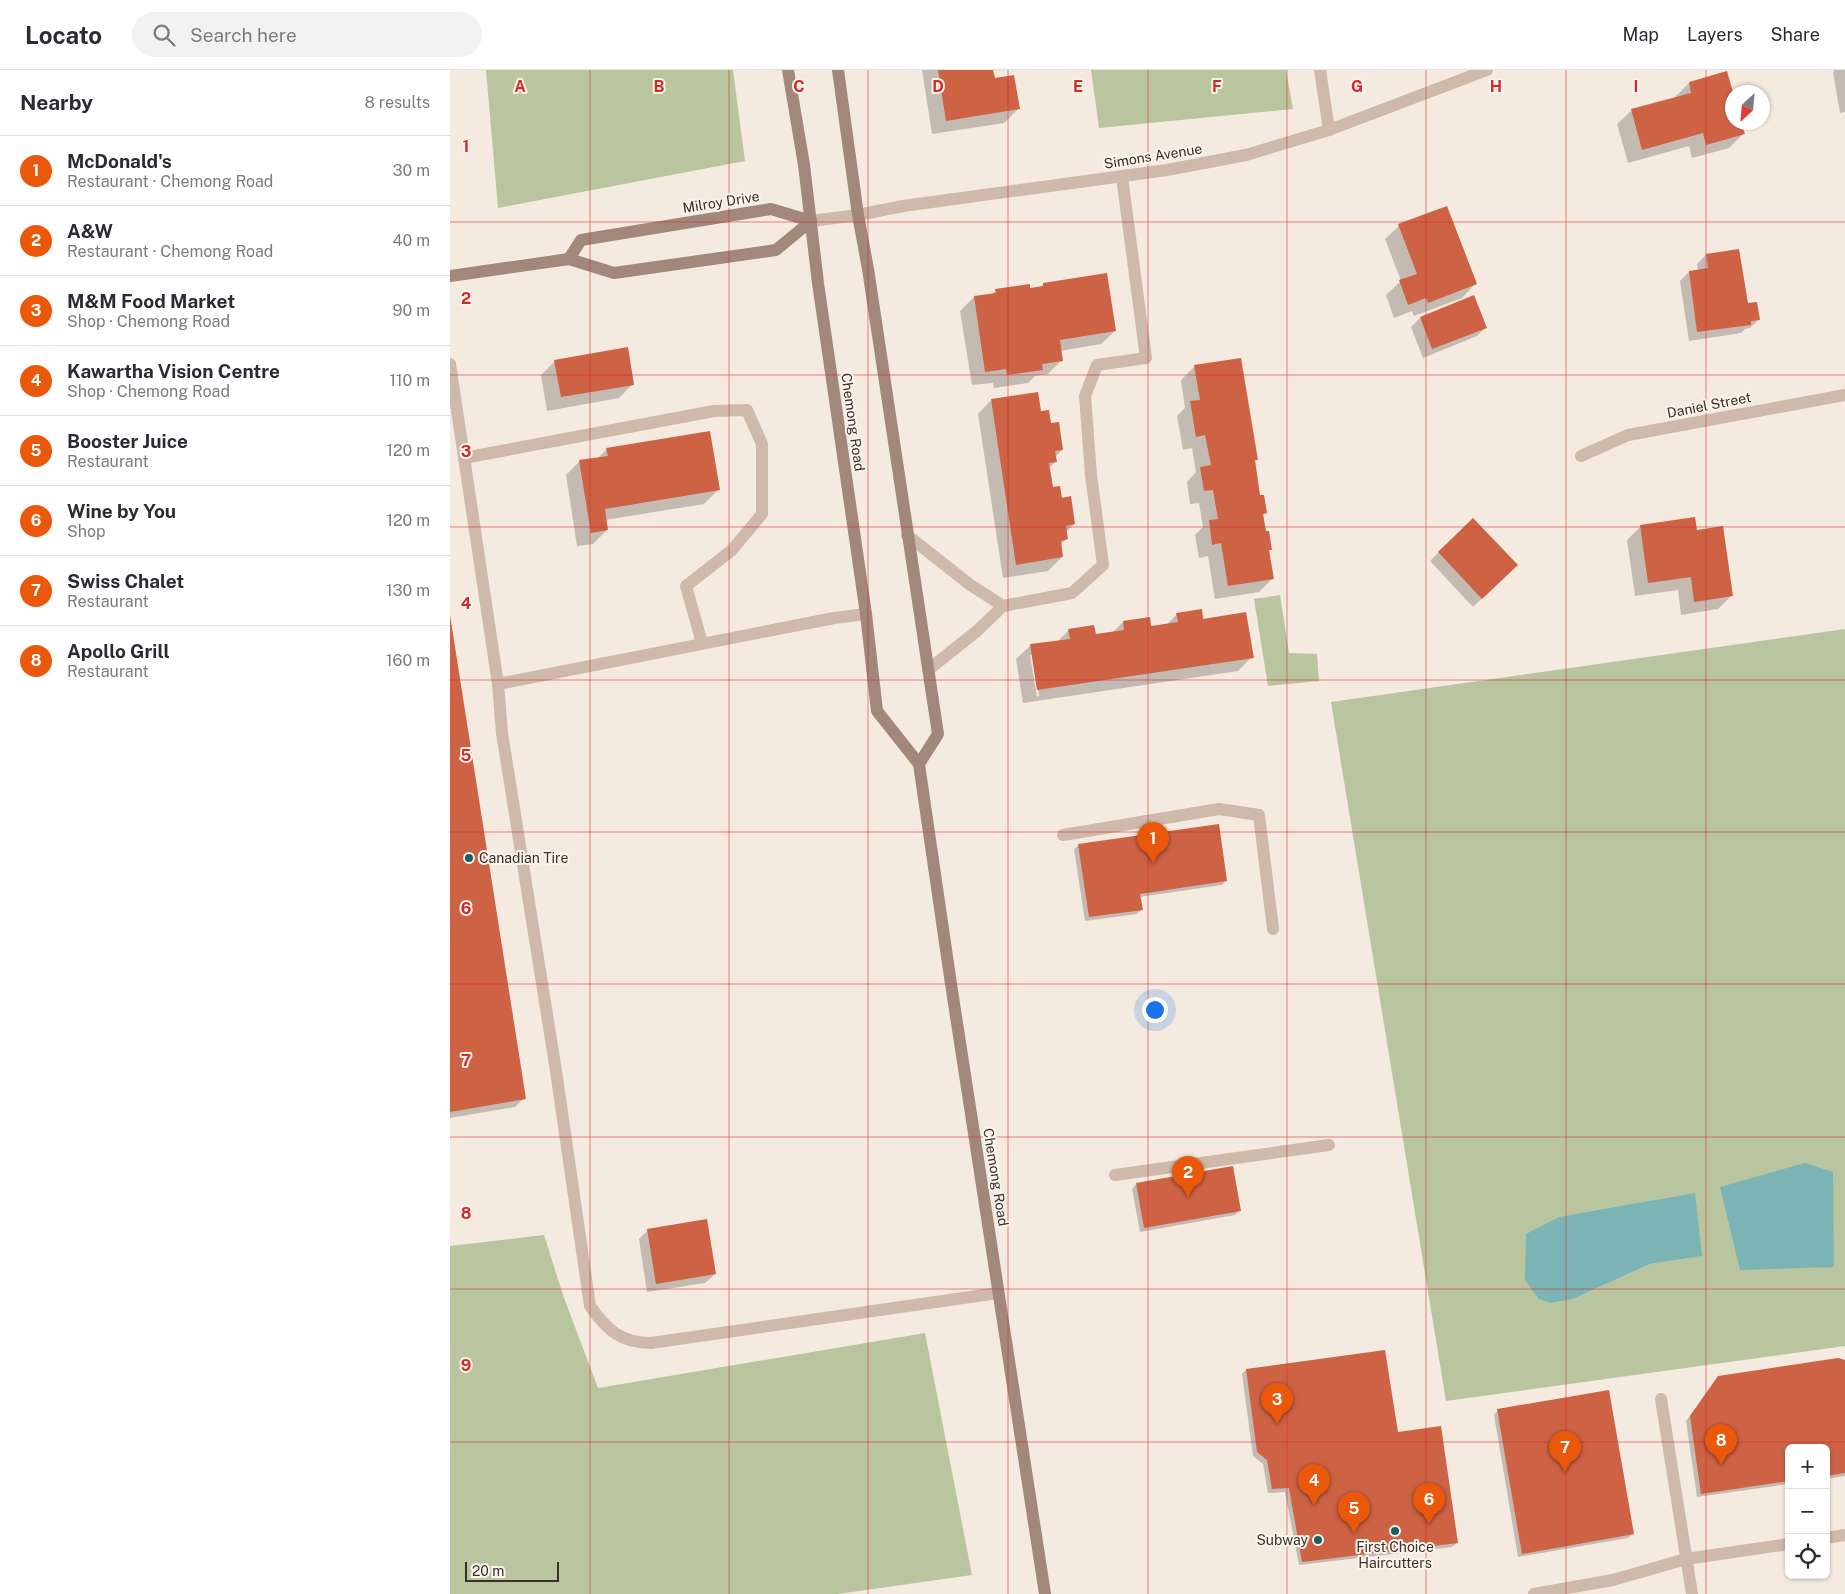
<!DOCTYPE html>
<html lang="en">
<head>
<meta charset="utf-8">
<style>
  body { margin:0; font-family:"Public Sans",sans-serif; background:#f2f2f3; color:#2b2b33 }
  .controls { position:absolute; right:15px; bottom:15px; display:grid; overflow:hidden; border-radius:8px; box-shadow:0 1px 4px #0004 }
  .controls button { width:45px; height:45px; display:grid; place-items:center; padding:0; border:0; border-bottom:1px solid #e1e1e2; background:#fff; color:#2b2b33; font:25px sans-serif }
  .compass { position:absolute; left:1275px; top:15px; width:45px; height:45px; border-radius:50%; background:#fff; box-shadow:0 1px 4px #0004; rotate:206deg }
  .scale { position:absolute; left:15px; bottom:12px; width:94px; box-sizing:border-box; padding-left:5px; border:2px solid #3b2f2a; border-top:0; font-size:14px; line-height:18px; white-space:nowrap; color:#3b2f2a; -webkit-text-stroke:4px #fbf4ed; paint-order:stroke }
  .you { position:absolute; left:704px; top:939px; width:18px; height:18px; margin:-12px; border:4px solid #fff; border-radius:50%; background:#1a73e8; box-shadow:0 0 0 8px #1a73e833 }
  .badge { display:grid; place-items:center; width:32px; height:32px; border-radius:50%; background:#ea580c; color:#fff; font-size:16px; font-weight:700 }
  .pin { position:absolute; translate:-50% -41px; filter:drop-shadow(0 1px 2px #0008) }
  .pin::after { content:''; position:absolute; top:26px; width:18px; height:15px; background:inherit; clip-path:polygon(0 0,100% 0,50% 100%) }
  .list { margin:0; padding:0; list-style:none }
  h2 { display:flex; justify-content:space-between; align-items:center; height:65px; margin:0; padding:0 20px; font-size:21px }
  h2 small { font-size:16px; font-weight:400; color:#7c7c81 }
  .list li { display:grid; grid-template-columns:32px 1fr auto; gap:15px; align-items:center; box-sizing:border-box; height:70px; padding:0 20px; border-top:1px solid #e1e1e2 }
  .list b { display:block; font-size:19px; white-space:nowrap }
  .list p { margin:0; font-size:16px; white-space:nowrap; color:#7c7c81 }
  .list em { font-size:16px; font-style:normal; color:#7c7c81 }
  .icon { flex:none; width:28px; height:28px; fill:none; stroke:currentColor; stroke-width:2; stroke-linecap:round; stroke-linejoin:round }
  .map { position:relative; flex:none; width:1395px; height:1524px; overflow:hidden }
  header { display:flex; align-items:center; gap:30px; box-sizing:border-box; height:70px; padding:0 25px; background:#fff; border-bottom:1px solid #e1e1e2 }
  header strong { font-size:24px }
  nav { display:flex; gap:28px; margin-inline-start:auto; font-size:18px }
  .search { width:350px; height:45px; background:#f2f2f3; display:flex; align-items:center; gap:12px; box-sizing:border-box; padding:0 18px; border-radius:28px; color:#7c7c81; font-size:19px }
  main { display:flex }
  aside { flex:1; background:#fff }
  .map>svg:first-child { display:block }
  .green { fill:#b9c59e; fill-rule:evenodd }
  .water { fill:#7cb3b4 }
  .shadow { fill:#0003; fill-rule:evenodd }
  .building { fill:#cd6245 }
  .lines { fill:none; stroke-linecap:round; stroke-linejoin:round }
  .lane { stroke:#ceb9aa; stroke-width:12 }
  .street { stroke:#ceb9aa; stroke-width:12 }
  .secondary { stroke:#a2887b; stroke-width:12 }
  .grid { fill:none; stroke:#d62828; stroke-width:1; stroke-opacity:0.55 }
  .poi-dot { fill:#1c5d60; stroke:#fbf4ed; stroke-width:2 }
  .labels { text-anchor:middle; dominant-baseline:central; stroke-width:4; stroke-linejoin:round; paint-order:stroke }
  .street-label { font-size:14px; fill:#3b2f2a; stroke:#fbf4ed }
  .poi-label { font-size:14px; fill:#3b2f2a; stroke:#fbf4ed; text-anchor:start }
  .grid-label { font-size:16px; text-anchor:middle; font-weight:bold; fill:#d62828; stroke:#fbf4ed; stroke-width:4; stroke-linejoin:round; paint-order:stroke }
</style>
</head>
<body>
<header>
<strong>Locato</strong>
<div class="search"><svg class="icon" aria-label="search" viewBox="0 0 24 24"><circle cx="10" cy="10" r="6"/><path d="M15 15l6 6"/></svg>Search here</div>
<nav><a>Map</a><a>Layers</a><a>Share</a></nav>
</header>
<main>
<aside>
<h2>Nearby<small>8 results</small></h2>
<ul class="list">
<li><span class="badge">1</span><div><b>McDonald's</b><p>Restaurant · Chemong Road</p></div><em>30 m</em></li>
<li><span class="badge">2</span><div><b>A&amp;W</b><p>Restaurant · Chemong Road</p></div><em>40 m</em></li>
<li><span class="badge">3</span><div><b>M&amp;M Food Market</b><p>Shop · Chemong Road</p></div><em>90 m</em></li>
<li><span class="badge">4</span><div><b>Kawartha Vision Centre</b><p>Shop · Chemong Road</p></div><em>110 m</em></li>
<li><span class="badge">5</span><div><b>Booster Juice</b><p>Restaurant</p></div><em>120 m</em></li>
<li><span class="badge">6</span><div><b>Wine by You</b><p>Shop</p></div><em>120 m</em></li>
<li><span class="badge">7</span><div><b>Swiss Chalet</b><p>Restaurant</p></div><em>130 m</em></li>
<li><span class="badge">8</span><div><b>Apollo Grill</b><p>Restaurant</p></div><em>160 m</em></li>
</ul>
</aside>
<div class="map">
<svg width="1395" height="1524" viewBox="0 0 1395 1524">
  <rect width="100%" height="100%" fill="#f4eadf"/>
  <g class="green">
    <path d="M 36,0 L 283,0 L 295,91 L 48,138 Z"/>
    <path d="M 641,0 L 836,0 L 843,39 L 649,58 Z"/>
    <path d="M 830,525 L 839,583 L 867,584 L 869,611 L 818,616 L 804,529 Z"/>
    <path d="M 1395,559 L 1395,1276 L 996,1331 L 881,632 ZM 1244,1123 L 1251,1186 L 1200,1194 L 1123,1229 L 1101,1233 Z"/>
    <path d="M 94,1165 L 114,1228 L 148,1318 L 475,1263 L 522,1505 L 388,1524 L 0,1524 L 0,1176 Z"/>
  </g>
  <g class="water">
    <path d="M 1355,1093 L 1383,1102 L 1384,1197 L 1290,1200 L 1270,1117 Z"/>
    <path d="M 1245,1123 L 1252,1186 L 1200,1194 L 1123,1229 L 1101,1233 L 1089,1229 L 1075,1210 L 1076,1164 L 1109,1147 Z"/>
  </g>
  <g class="shadow">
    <path d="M 472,0 L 542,0 L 544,9 L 568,39 L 554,53 L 482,64 Z"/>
    <path d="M 1385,0 L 1395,0 L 1395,42 L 1390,43 L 1383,2 Z"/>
    <path d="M 1239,13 L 1282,25 L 1282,52 L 1293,64 L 1279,78 L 1242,88 L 1239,76 L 1178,93 L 1167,54 L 1181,41 L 1226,28 L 1225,27 Z"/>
    <path d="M 949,156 L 1025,214 L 1012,228 L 964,246 L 962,241 L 944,248 L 936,225 L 951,211 L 935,169 Z"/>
    <path d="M 1256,185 L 1309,249 L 1300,258 L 1295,259 L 1291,263 L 1239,271 L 1230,211 L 1239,202 L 1248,201 L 1247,194 Z"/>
    <path d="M 594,214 L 665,261 L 651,274 L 610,281 L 612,290 L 598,304 L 585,306 L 578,313 L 544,318 L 543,313 L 522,315 L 510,241 L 524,227 L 541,225 L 546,220 L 579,220 L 590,218 Z"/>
    <path d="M 970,248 L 1036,257 L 1027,266 L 973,288 L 961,257 Z"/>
    <path d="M 105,291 L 183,314 L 169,328 L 97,341 L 91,305 Z"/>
    <path d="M 744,297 L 806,390 L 804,392 L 809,427 L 815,443 L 812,446 L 815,462 L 821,480 L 818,482 L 823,508 L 809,522 L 765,529 L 758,486 L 749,488 L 745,465 L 753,457 L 749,433 L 740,434 L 737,412 L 746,402 L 742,378 L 733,380 L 727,346 L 735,338 L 731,310 Z"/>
    <path d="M 541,330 L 590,343 L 600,354 L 612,380 L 605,387 L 605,392 L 599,398 L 602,419 L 624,454 L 616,462 L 617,469 L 610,475 L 612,487 L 598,501 L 553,508 L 528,344 Z"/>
    <path d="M 157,379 L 268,420 L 254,434 L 155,450 L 157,460 L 143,474 L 127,476 L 116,405 L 129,392 L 147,389 Z"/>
    <path d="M 1191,456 L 1246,462 L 1282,525 L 1268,539 L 1231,545 L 1228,520 L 1185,526 L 1177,470 Z"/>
    <path d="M 989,482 L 1057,504 L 1023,537 L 980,491 Z"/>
    <path d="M 727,544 L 752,550 L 802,587 L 788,601 L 573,633 L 566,589 L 580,576 L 607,572 L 619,560 L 644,566 L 662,563 L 673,552 L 700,558 L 716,555 ZM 580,585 L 583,585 L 589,626 L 587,627 Z"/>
    <path d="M 0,548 L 74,1028 L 65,1037 L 0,1048 Z"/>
    <path d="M 629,775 L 776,811 L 772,815 L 689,827 L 691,840 L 687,844 L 635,851 L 624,779 Z"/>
    <path d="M 686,1114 L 789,1141 L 785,1145 L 690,1162 L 682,1119 Z"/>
    <path d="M 198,1160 L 265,1204 L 255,1213 L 197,1222 L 189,1169 Z"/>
    <path d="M 1395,1291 L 1395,1406 L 1376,1409 L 1376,1378 L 1339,1378 L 1339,1414 L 1247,1427 L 1236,1351 L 1268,1307 Z"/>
    <path d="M 796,1300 L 947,1363 L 1007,1473 L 1002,1477 L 849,1495 L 835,1422 L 818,1423 L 813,1394 L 803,1386 L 792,1304 Z"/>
    <path d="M 1048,1340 L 1183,1464 L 1178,1468 L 1068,1487 L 1044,1345 Z"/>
  </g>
  <g class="building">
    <path d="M 488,0 L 543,0 L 545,8 L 564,5 L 570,39 L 496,51 Z"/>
    <path d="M 1277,1 L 1283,22 L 1282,52 L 1291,52 L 1295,64 L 1256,75 L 1253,63 L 1192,80 L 1181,39 L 1241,23 L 1239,12 Z"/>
    <path d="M 997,136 L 1027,214 L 978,233 L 976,228 L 958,235 L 949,210 L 967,204 L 948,154 Z"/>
    <path d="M 1289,179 L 1298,233 L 1307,232 L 1310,250 L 1301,251 L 1301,255 L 1247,262 L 1239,201 L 1258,198 L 1256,184 Z"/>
    <path d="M 657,203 L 666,261 L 610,270 L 613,291 L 592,294 L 593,300 L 557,305 L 556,299 L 535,302 L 524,226 L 546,223 L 545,219 L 580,214 L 580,218 L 593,216 L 593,213 Z"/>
    <path d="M 1024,225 L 1037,258 L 982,279 L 970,247 Z"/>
    <path d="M 178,277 L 184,315 L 111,327 L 104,290 Z"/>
    <path d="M 791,288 L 808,390 L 805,390 L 810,425 L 814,425 L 817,443 L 813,444 L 816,461 L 819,461 L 822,480 L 819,480 L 824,509 L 778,516 L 771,473 L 762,475 L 759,450 L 768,449 L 763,420 L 754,421 L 750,397 L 761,395 L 755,365 L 746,367 L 740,331 L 750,330 L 744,295 Z"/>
    <path d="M 588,322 L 591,341 L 599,340 L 601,353 L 609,352 L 613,380 L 605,381 L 607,392 L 599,393 L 603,417 L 610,416 L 612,428 L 621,426 L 625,454 L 616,456 L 618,469 L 611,471 L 613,487 L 566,495 L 541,329 Z"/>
    <path d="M 260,361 L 270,420 L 155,439 L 158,460 L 141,463 L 129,390 L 158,386 L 156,378 Z"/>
    <path d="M 1245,447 L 1247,460 L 1273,456 L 1283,526 L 1244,532 L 1241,507 L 1198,513 L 1190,455 Z"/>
    <path d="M 1023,448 L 1068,495 L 1032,529 L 988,482 Z"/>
    <path d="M 752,539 L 753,549 L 796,542 L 804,588 L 587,620 L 580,574 L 620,569 L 618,559 L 644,555 L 646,564 L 674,560 L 673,551 L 700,547 L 701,556 L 728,552 L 726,543 Z"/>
    <path d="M 0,545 L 76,1029 L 0,1042 Z"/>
    <path d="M 769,754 L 777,811 L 690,824 L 693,840 L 639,847 L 628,774 Z"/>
    <path d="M 783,1096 L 791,1141 L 694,1158 L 686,1113 Z"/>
    <path d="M 257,1149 L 266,1204 L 206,1214 L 197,1159 Z"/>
    <path d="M 935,1280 L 948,1362 L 991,1356 L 1008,1473 L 852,1492 L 839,1418 L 822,1419 L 817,1390 L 807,1382 L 796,1299 Z"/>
    <path d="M 1388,1288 L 1395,1290 L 1395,1403 L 1376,1406 L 1376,1378 L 1339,1378 L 1339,1411 L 1251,1424 L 1240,1346 L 1268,1306 Z"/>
    <path d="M 1159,1320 L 1184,1464 L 1072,1484 L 1047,1339 Z"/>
  </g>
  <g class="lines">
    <g class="lane">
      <path d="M 0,294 L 48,614 L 52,663 L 106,1001 L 140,1236 C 157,1260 171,1273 201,1273 L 548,1223"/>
      <path d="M 14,388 L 264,341 L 297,340 L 312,374 L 312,444 L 282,480 L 236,516 L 252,573"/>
      <path d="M 457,465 L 519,514 L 553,536"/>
      <path d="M 478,600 L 527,561 L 553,536 L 622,523 L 653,495 L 641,405 L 635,326 L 647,295 L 696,288 L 672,107"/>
      <path d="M 48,614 L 384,548 L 416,544"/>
      <path d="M 613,765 L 769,739 L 809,745 L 823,859"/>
      <path d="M 665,1105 L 879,1075"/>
      <path d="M 1211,1329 L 1242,1524"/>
      <path d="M 1376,1468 L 1395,1465"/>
      <path d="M 1084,1524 L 1163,1510 L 1236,1489 L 1339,1474"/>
    </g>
    <g class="street">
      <path d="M 870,0 L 879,60"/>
      <path d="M 361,151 L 408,145 L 453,136 L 717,100 L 796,85 L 879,60 L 1037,0"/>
      <path d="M 1131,386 L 1178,365 L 1395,325"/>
    </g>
    <g class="secondary">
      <path d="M 338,0 L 354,95 L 368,213 L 416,544 L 427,641 L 469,694 L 501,914 L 595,1524"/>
      <path d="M 388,0 L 408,145 L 418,199 L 488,664 L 469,694"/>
      <path d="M 119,189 L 131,170 L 321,139 L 361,151"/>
      <path d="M 0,206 L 119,189 L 164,203 L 326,180 L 361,151"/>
    </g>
  </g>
  <path class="grid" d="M 140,0 L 140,1524M 279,0 L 279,1524M 418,0 L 418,1524M 558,0 L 558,1524M 698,0 L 698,1524M 837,0 L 837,1524M 976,0 L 976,1524M 1116,0 L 1116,1524M 1256,0 L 1256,1524M 0,152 L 1395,152M 0,305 L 1395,305M 0,457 L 1395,457M 0,610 L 1395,610M 0,762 L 1395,762M 0,914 L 1395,914M 0,1067 L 1395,1067M 0,1219 L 1395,1219M 0,1372 L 1395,1372"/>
  <g class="poi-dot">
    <circle cx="19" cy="788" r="5"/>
    <circle cx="945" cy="1461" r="5"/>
    <circle cx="868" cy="1470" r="5"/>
  </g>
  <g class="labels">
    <g class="street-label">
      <text transform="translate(703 86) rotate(-9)">Simons Avenue</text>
      <text transform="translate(271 132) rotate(-9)">Milroy Drive</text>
      <text transform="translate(1259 335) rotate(-11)">Daniel Street</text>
      <text transform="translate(403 352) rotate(82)">Chemong Road</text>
      <text transform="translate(546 1107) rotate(81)">Chemong Road</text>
    </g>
    <g class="poi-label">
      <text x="29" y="788">Canadian Tire</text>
      <text x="858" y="1470" text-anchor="end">Subway</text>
      <text x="945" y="1477" text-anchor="middle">First Choice<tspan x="945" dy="16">Haircutters</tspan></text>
    </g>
  </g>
  <g class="grid-label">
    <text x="70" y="22">A</text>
    <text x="209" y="22">B</text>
    <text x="349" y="22">C</text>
    <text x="488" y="22">D</text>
    <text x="628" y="22">E</text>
    <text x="767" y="22">F</text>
    <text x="907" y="22">G</text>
    <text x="1046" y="22">H</text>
    <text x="1186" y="22">I</text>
    <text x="16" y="82">1</text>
    <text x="16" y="234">2</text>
    <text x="16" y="387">3</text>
    <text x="16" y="539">4</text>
    <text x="16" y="691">5</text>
    <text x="16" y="844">6</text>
    <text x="16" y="996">7</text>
    <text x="16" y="1149">8</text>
    <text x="16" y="1301">9</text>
  </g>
</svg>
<div class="controls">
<button>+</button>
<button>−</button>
<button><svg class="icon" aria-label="locate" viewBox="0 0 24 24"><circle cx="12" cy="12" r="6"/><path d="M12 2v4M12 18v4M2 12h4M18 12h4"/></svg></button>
</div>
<svg class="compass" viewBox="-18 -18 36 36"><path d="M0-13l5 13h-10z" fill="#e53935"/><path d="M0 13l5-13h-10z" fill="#7c7c81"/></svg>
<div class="scale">20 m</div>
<div class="you"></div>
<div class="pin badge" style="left:703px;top:793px">1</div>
<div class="pin badge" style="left:738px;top:1127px">2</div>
<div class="pin badge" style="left:827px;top:1354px">3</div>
<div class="pin badge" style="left:864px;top:1435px">4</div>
<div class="pin badge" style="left:904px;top:1463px">5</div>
<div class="pin badge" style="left:979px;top:1454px">6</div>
<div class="pin badge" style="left:1115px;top:1402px">7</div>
<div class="pin badge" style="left:1271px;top:1395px">8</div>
</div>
</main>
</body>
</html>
